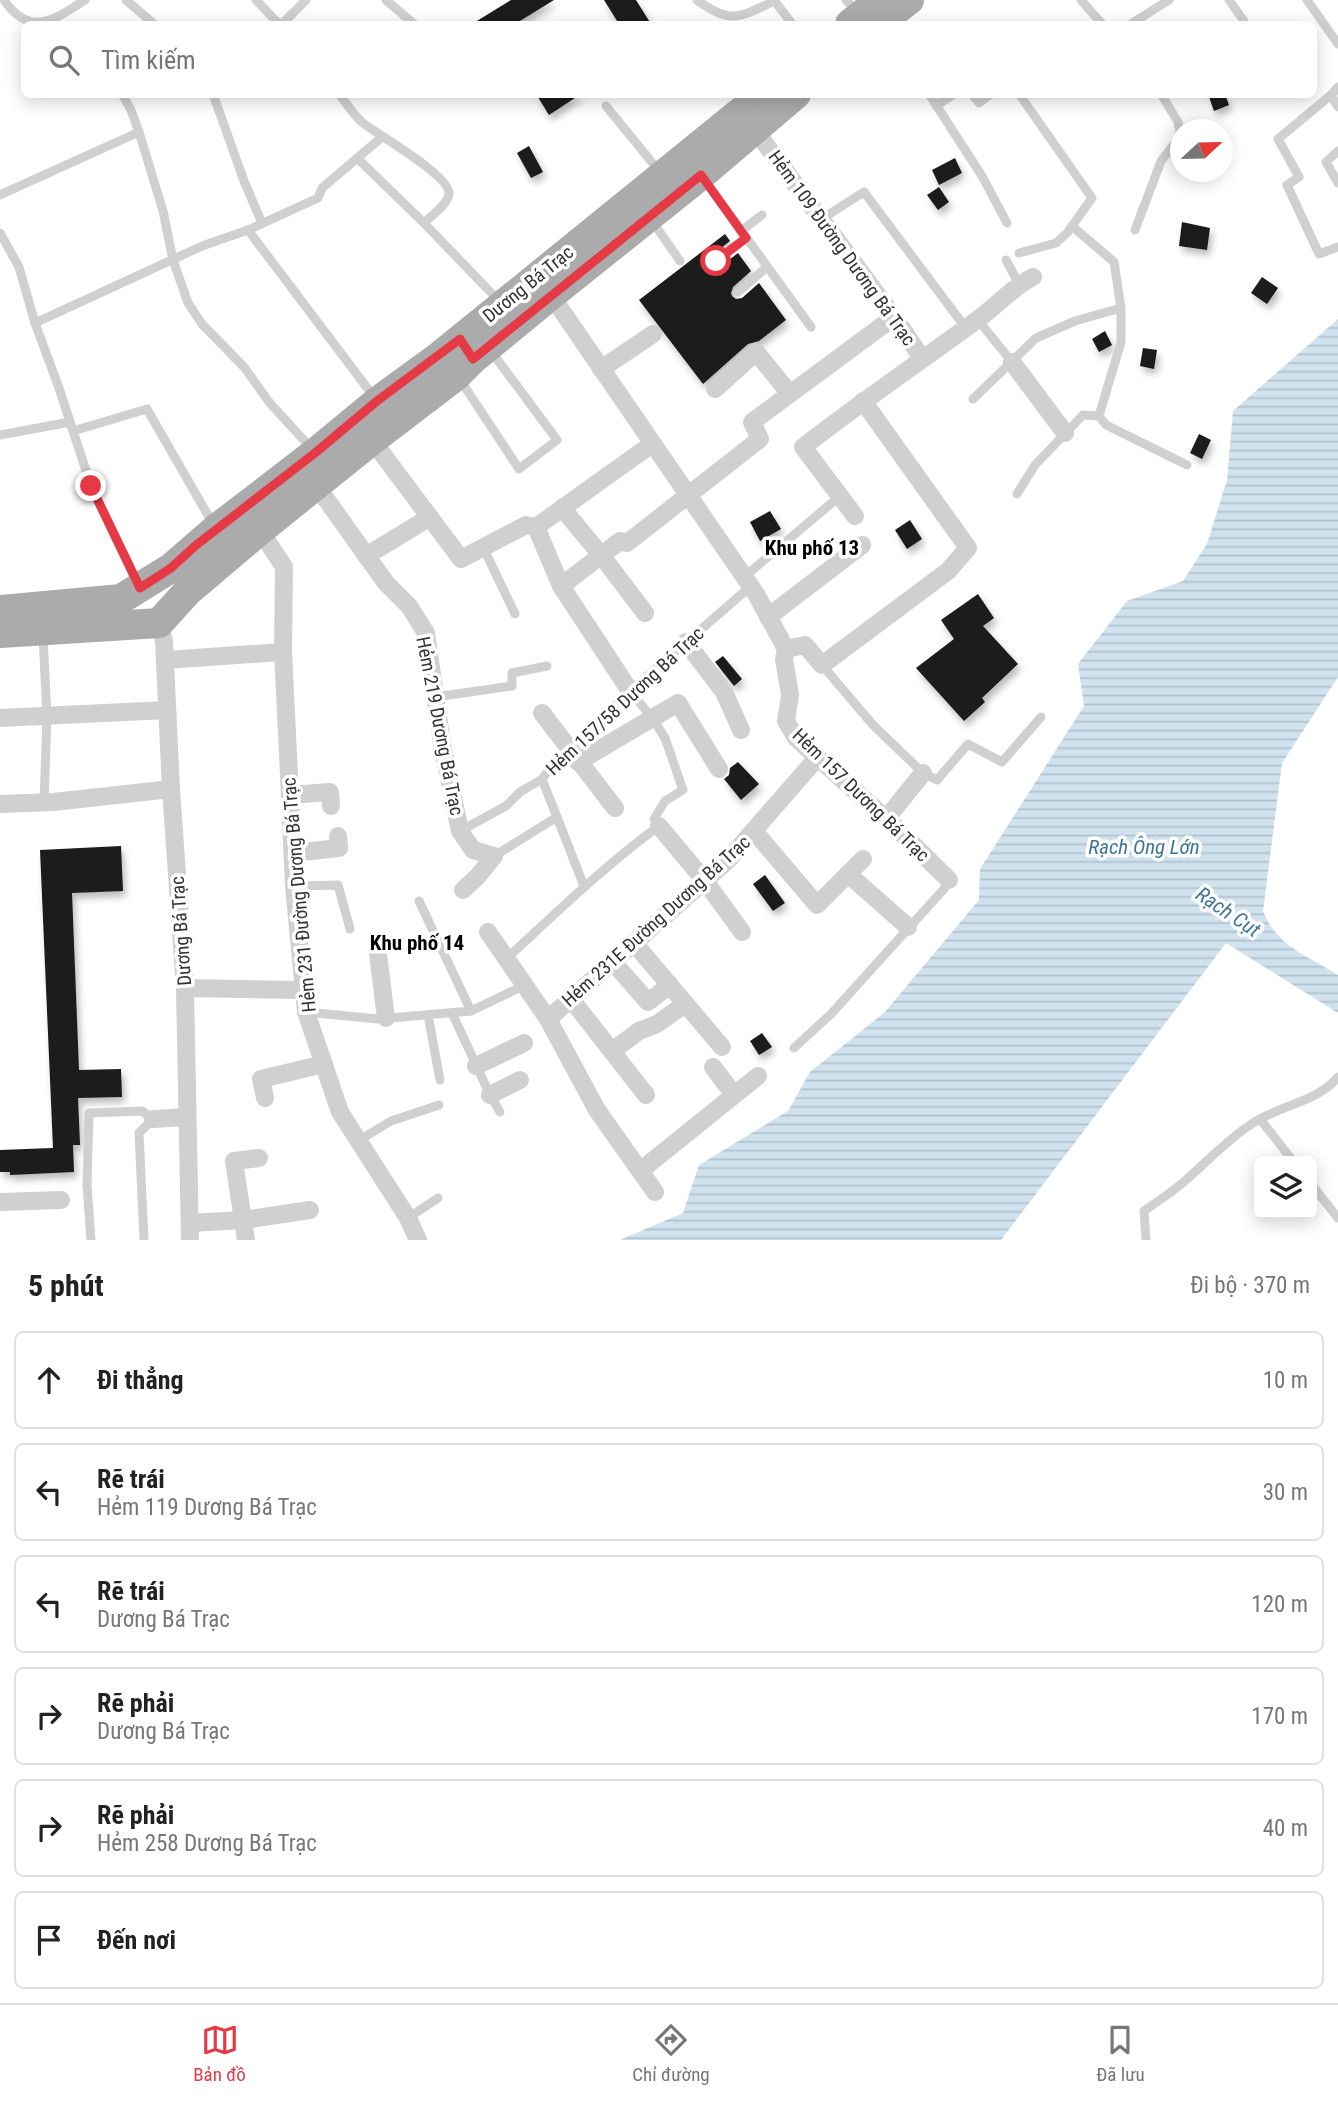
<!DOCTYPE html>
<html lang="vi">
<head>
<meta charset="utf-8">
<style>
  body { margin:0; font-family:"Roboto Condensed",sans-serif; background:#f2f2f2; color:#222 }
  .controls { position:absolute; right:21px; bottom:21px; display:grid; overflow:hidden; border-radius:10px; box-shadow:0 4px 18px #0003 }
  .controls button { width:63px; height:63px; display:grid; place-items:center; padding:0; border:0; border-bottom:2px solid #e0e0e0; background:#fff; color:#222; font:35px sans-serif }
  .compass { position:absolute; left:1170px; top:119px; width:63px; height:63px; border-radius:50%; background:#fff; box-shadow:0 4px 18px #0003; rotate:68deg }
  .stop { position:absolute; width:21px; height:21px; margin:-16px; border:5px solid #e63946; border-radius:50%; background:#fff }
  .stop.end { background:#e63946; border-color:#fff; box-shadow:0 2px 7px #0008 }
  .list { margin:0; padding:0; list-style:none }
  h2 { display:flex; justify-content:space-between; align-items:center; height:91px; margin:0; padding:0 28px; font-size:30px }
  h2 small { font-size:23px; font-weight:400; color:#767676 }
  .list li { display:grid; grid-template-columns:46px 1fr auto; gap:21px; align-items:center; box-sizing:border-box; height:98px; margin:0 14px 14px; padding:0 14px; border:2px solid #e0e0e0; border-radius:10px }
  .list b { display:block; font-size:26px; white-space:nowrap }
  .list p { margin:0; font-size:23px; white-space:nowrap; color:#767676 }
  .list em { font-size:23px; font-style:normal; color:#767676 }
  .icon { flex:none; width:38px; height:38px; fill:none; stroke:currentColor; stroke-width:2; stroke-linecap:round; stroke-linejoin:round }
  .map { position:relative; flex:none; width:1338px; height:1240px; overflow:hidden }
  .search { position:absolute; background:#fff; box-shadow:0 4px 18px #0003; left:21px; right:21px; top:21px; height:77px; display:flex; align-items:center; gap:18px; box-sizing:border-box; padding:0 24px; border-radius:10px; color:#767676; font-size:26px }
  .sheet { height:763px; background:#fff }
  nav { display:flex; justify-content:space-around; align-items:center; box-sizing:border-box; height:98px; border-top:2px solid #e0e0e0; background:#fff; font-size:19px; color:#767676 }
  nav a { display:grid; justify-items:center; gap:4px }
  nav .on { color:#e63946 }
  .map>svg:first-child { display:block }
  .water { fill:url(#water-rules) }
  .building { fill:#1a1a1a; filter:url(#shadow) }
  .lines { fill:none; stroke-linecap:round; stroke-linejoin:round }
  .lane { stroke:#d0d0d0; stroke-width:9 }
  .street { stroke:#d0d0d0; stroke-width:18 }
  .primary { stroke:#ababab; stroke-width:30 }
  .route { stroke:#e63946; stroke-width:9 }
  .labels { text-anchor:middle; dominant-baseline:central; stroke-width:7; stroke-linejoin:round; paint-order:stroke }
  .street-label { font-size:19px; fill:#333; stroke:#fff }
  .neighbourhood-label { font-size:21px; font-weight:bold; fill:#000; stroke:#fff }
  .water-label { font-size:21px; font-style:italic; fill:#3f7597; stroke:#fff }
</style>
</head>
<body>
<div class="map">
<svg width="1338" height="1240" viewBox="0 0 1338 1240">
  <defs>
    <pattern id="water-rules" width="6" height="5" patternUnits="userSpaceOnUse" patternTransform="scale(1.75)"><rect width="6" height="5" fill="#cfe2ee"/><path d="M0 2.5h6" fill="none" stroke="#b2c2cd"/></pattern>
    <filter id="shadow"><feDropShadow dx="3" dy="5.5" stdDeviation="3.5" flood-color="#0004"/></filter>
  </defs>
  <rect width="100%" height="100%" fill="#fff"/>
  <path class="water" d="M 1338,319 L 1338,677 L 1282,763 L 1263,911 C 1278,948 1307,955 1338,975 L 1338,1013 L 1226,943 L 1001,1240 L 620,1240 L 683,1213 L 699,1165 L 788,1111 L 810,1072 L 884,1013 L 979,900 L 980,869 L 1084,706 L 1078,664 L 1127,601 L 1183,581 L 1207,544 L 1227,480 L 1233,411 Z"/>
  <g class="building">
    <path d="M 511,0 L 554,0 L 515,24 L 472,24 Z"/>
    <path d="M 604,0 L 636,0 L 651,24 L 619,24 Z"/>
    <path d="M 536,94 L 581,94 L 549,115 Z"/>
    <path d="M 1208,94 L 1225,94 L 1229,105 L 1214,111 Z"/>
    <path d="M 529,146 L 543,172 L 531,178 L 517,153 Z"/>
    <path d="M 955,158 L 962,173 L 939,185 L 932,170 Z"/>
    <path d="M 939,187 L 949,202 L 938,210 L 927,195 Z"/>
    <path d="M 1182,222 L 1210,228 L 1207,250 L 1179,246 Z"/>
    <path d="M 725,234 L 730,241 L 711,256 L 709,261 L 710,265 L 714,268 L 720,267 L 738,253 L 751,271 L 733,287 L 731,293 L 732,296 L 736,299 L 742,298 L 759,283 L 786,320 L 759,341 L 748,344 L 703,384 L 639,300 Z"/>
    <path d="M 1262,277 L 1278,288 L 1267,304 L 1251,293 Z"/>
    <path d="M 1105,331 L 1112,345 L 1099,352 L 1092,339 Z"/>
    <path d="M 1143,348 L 1157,350 L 1154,369 L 1140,366 Z"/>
    <path d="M 1199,434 L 1211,440 L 1202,459 L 1190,453 Z"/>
    <path d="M 770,511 L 781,529 L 760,541 L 750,522 Z"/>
    <path d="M 910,520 L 922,539 L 907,549 L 895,530 Z"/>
    <path d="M 978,594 L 994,618 L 983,626 L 1018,664 L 982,698 L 985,702 L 964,721 L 916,668 L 954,639 L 941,620 Z"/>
    <path d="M 723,656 L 742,679 L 734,686 L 715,662 Z"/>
    <path d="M 738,762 L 759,784 L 741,800 L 724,779 L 729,775 L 730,768 Z"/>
    <path d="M 121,846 L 123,891 L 72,893 L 79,1070 L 121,1069 L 122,1097 L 78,1098 L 80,1145 L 73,1145 L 74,1172 L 10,1175 L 10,1172 L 0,1172 L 0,1150 L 53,1148 L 40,850 Z"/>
    <path d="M 765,875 L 785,903 L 773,911 L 753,884 Z"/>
    <path d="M 762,1033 L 772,1047 L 759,1055 L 750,1041 Z"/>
  </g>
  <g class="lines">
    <g class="lane">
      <path d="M 4,0 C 30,38 54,20 85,0"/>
      <path d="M 126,0 L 154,24"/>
      <path d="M 256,0 L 279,24"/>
      <path d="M 386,0 L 414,24"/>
      <path d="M 697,0 C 731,25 739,17 775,1"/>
      <path d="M 774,0 L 792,24"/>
      <path d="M 846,0 L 857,12"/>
      <path d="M 1081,0 L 1102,24"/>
      <path d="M 1229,0 L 1244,21"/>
      <path d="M 1307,0 L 1338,44"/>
      <path d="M 282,24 L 306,0"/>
      <path d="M 1131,24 L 1169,0"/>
      <path d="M 1338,87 L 1331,95 L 1278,139 L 1299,177 L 1287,185 L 1319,254 L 1338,247"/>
      <path d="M 122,94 L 131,110 L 139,132 L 163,211 L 173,260 L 188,303 L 202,324 L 244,367 L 269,402 L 312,449"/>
      <path d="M 213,94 L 244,181 L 262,223"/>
      <path d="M 339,94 C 347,104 354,116 363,123 C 378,135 451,176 449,194 C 447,205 432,215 424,223"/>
      <path d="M 929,94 L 982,176 L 1007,223"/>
      <path d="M 972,94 L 979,103 L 991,94"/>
      <path d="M 1331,95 L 1338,107"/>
      <path d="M 606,106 L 659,171"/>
      <path d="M 936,106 L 954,94"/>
      <path d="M 1338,151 L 1326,162 L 1338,183"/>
      <path d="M 357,158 L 424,223 L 499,301"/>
      <path d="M 704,179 L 811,327"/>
      <path d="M 0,195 L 139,132"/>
      <path d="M 820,220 L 864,192 L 965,327"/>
      <path d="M 652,221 L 680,261"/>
      <path d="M 1072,226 L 1114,262 L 1121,308 L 1121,342 L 1099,416 L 1106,425 L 1187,465"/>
      <path d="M 248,230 L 374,397"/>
      <path d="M 1135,230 L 1161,161 L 1176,142 L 1180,133 L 1178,122 L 1161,94"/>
      <path d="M 741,231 L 762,215"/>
      <path d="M 0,233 L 19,267 L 35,323 L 59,388 L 91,486 L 137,583"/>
      <path d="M 1019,253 L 1056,243 L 1067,233 L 1092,198 L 1019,94"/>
      <path d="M 1006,260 L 1019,284"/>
      <path d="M 716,261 L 746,238"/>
      <path d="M 738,292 L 767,267"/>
      <path d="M 978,320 L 1012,362"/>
      <path d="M 35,323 L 202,246 L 248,230 L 318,198 L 322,188 L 382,137"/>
      <path d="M 459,378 L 519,469 L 557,440 L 491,351"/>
      <path d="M 973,399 L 1036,338 L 1075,321 L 1121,308"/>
      <path d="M 73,431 L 147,409 L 213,524"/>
      <path d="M 0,435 L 70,422"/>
      <path d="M 1017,494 L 1035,465 L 1083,415 L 1099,416"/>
      <path d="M 483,547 L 515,614"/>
      <path d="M 744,577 L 840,496"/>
      <path d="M 43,636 L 47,716 L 44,803"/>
      <path d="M 822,665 L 873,725 L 923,773 L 937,780 L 968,744 L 1002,762 L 1041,717"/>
      <path d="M 435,697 L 512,686 L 512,673 L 547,666"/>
      <path d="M 542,779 L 584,886"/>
      <path d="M 460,831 L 506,806 L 520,792 L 542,779 L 553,765 L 630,691 L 751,586"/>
      <path d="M 494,856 L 557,817"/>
      <path d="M 294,886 L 338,885 L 350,929"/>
      <path d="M 419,901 L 471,1011"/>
      <path d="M 506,959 C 556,913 604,866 659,826 L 654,819 L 665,801 L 683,790 L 665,738 L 653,719 L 630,691"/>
      <path d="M 306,1012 L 378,1019 L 471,1011 L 525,985"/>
      <path d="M 452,1013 L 490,1095 L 500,1112"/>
      <path d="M 428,1015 L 440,1080"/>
      <path d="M 794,1048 L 831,1014 L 944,889 L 949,880"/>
      <path d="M 1260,1119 L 1293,1161"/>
      <path d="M 358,1141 L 391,1121 L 439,1105"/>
      <path d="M 1312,1185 L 1338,1218"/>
      <path d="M 408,1218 L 438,1198"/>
      <path d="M 91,1240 L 87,1185 L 89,1113 L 142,1111 L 153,1119 L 139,1133 L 144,1240"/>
      <path d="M 1146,1240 L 1144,1211 C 1158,1201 1174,1191 1187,1179 C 1209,1160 1229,1138 1253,1123 C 1280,1105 1316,1103 1338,1077"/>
    </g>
    <g class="street">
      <path d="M 755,130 L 894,317 L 922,358"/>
      <path d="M 551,295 L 756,594 L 786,649 L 784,659 L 790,695 L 786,721 L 796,738 L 892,824 L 949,880"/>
      <path d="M 1012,362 L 1065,433"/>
      <path d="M 601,369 L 653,334"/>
      <path d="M 715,389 L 756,352 L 790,394"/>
      <path d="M 372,440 L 461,559 L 526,525 L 536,527 L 652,444"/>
      <path d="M 316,485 L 386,583 L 409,606 L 426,633 L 442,744 L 460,831 L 473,850 L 494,856 L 478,876 L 463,890"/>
      <path d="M 562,508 L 601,555 L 645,613"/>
      <path d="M 855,516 L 803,447 C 860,403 919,362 977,320 C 997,306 1011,288 1033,277"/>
      <path d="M 536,527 L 561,586 L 630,691"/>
      <path d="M 260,530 L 284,567 L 283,652 L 290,795 L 294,886 L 306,1012 L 340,1112 L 408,1218 L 418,1240"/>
      <path d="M 366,556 L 430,517"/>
      <path d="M 561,586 L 620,541 L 627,543 L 760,439 L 752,422 L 894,317"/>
      <path d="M 768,617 L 862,545"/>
      <path d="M 159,623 L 164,641 L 171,789 L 185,988 L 190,1240"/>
      <path d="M 686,642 L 724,692 L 741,730"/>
      <path d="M 786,649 L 805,645 L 822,665 L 948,571 L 968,548 L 863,401"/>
      <path d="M 165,660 L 283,652"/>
      <path d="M 542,713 L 615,808"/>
      <path d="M 0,718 L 167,710"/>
      <path d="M 578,762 L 678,703 L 719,769"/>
      <path d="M 290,795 L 330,792 L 331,806"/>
      <path d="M 0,804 L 53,802 L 171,789"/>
      <path d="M 886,819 L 923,773"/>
      <path d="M 659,826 L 705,881 L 742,932"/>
      <path d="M 754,831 L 817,905 L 863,859"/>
      <path d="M 293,853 L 339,848 L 338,836"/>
      <path d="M 848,874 L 908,927"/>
      <path d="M 488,932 L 548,1019 L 597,1110 L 655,1192"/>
      <path d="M 634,943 L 722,1047"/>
      <path d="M 378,954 L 386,1018"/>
      <path d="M 613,962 L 648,1002 L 670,985"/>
      <path d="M 185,988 L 303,990"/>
      <path d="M 571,999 L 646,1095"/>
      <path d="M 548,1019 L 728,860 L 817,758"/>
      <path d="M 612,1051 L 639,1031 L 657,1024 L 685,1004"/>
      <path d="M 476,1066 L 524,1043"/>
      <path d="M 713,1067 L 734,1095"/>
      <path d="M 490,1095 L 520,1080"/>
      <path d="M 265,1098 L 261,1079 L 324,1064"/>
      <path d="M 153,1119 L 187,1117"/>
      <path d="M 640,1171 L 758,1076"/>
      <path d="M 0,1202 L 61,1200"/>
      <path d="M 190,1223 L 243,1220 L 310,1210"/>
      <path d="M 246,1240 L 234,1161 L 259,1158"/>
    </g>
    <g class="primary">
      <path d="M 850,24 L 880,0"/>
      <path d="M 878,24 L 909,0"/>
      <path d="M 0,610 L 121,599 L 171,568 L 216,529 L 315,453 L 378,401 L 441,355 L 763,94"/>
      <path d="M 0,633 L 159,623 L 188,591 L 260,530 L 372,440 L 457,375 L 473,359 L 551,295 L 701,175 L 796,94"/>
    </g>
  </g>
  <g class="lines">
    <path class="route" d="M 91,486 L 140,588 L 171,568 L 195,546 L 315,453 L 377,401 L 460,339 L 473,359 L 701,175 L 746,238 L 716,261"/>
  </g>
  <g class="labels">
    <g class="street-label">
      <text transform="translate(842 248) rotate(54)">Hẻm 109 Đường Dương Bá Trạc</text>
      <text transform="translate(528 284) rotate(-39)">Dương Bá Trạc</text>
      <text transform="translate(625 701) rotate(-43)">Hẻm 157/58 Dương Bá Trạc</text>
      <text transform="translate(440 726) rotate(79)">Hẻm 219 Dương Bá Trạc</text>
      <text transform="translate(861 795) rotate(44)">Hẻm 157 Dương Bá Trạc</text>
      <text transform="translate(299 895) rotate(-95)">Hẻm 231 Đường Dương Bá Trạc</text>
      <text transform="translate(656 921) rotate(-42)">Hẻm 231E Đường Dương Bá Trạc</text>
      <text transform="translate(181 931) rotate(-94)">Dương Bá Trạc</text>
    </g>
    <g class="neighbourhood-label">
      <text x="812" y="548">Khu phố 13</text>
      <text x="417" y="943">Khu phố 14</text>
    </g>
    <g class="water-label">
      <text x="1144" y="847">Rạch Ông Lớn</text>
      <text transform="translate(1228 912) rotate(34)">Rạch Cụt</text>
    </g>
  </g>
</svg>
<div class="controls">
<button><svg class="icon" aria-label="layers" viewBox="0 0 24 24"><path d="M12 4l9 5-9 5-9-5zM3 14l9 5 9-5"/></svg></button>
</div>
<svg class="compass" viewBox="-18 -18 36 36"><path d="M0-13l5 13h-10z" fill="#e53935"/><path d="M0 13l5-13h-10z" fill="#767676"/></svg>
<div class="stop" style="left:716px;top:261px"></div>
<div class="stop end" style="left:91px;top:486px"></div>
<div class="search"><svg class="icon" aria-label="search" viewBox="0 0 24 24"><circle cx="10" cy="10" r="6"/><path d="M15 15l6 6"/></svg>Tìm kiếm</div>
</div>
<section class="sheet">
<h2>5 phút<small>Đi bộ · 370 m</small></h2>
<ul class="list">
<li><svg class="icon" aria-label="ahead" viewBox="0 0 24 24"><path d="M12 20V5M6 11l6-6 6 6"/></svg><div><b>Đi thẳng</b></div><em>10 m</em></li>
<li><svg class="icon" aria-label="left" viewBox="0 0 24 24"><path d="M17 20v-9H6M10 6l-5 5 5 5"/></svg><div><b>Rẽ trái</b><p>Hẻm 119 Dương Bá Trạc</p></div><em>30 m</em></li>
<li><svg class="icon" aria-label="left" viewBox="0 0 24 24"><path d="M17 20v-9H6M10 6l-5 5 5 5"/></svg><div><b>Rẽ trái</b><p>Dương Bá Trạc</p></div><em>120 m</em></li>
<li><svg class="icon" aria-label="right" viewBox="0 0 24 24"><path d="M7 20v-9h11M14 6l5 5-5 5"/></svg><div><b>Rẽ phải</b><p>Dương Bá Trạc</p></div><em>170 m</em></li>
<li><svg class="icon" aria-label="right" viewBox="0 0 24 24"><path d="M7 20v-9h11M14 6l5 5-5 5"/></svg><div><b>Rẽ phải</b><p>Hẻm 258 Dương Bá Trạc</p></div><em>40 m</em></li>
<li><svg class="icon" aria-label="arrive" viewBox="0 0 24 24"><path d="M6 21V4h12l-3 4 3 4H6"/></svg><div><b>Đến nơi</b></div></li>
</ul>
</section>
<nav>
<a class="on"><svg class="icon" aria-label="map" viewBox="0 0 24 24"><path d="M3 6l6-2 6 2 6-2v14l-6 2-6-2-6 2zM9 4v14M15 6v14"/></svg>Bản đồ</a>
<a><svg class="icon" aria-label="directions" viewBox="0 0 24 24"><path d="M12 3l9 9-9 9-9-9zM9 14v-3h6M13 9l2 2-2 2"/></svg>Chỉ đường</a>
<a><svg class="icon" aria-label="saved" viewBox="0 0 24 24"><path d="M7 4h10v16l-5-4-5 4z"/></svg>Đã lưu</a>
</nav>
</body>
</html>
